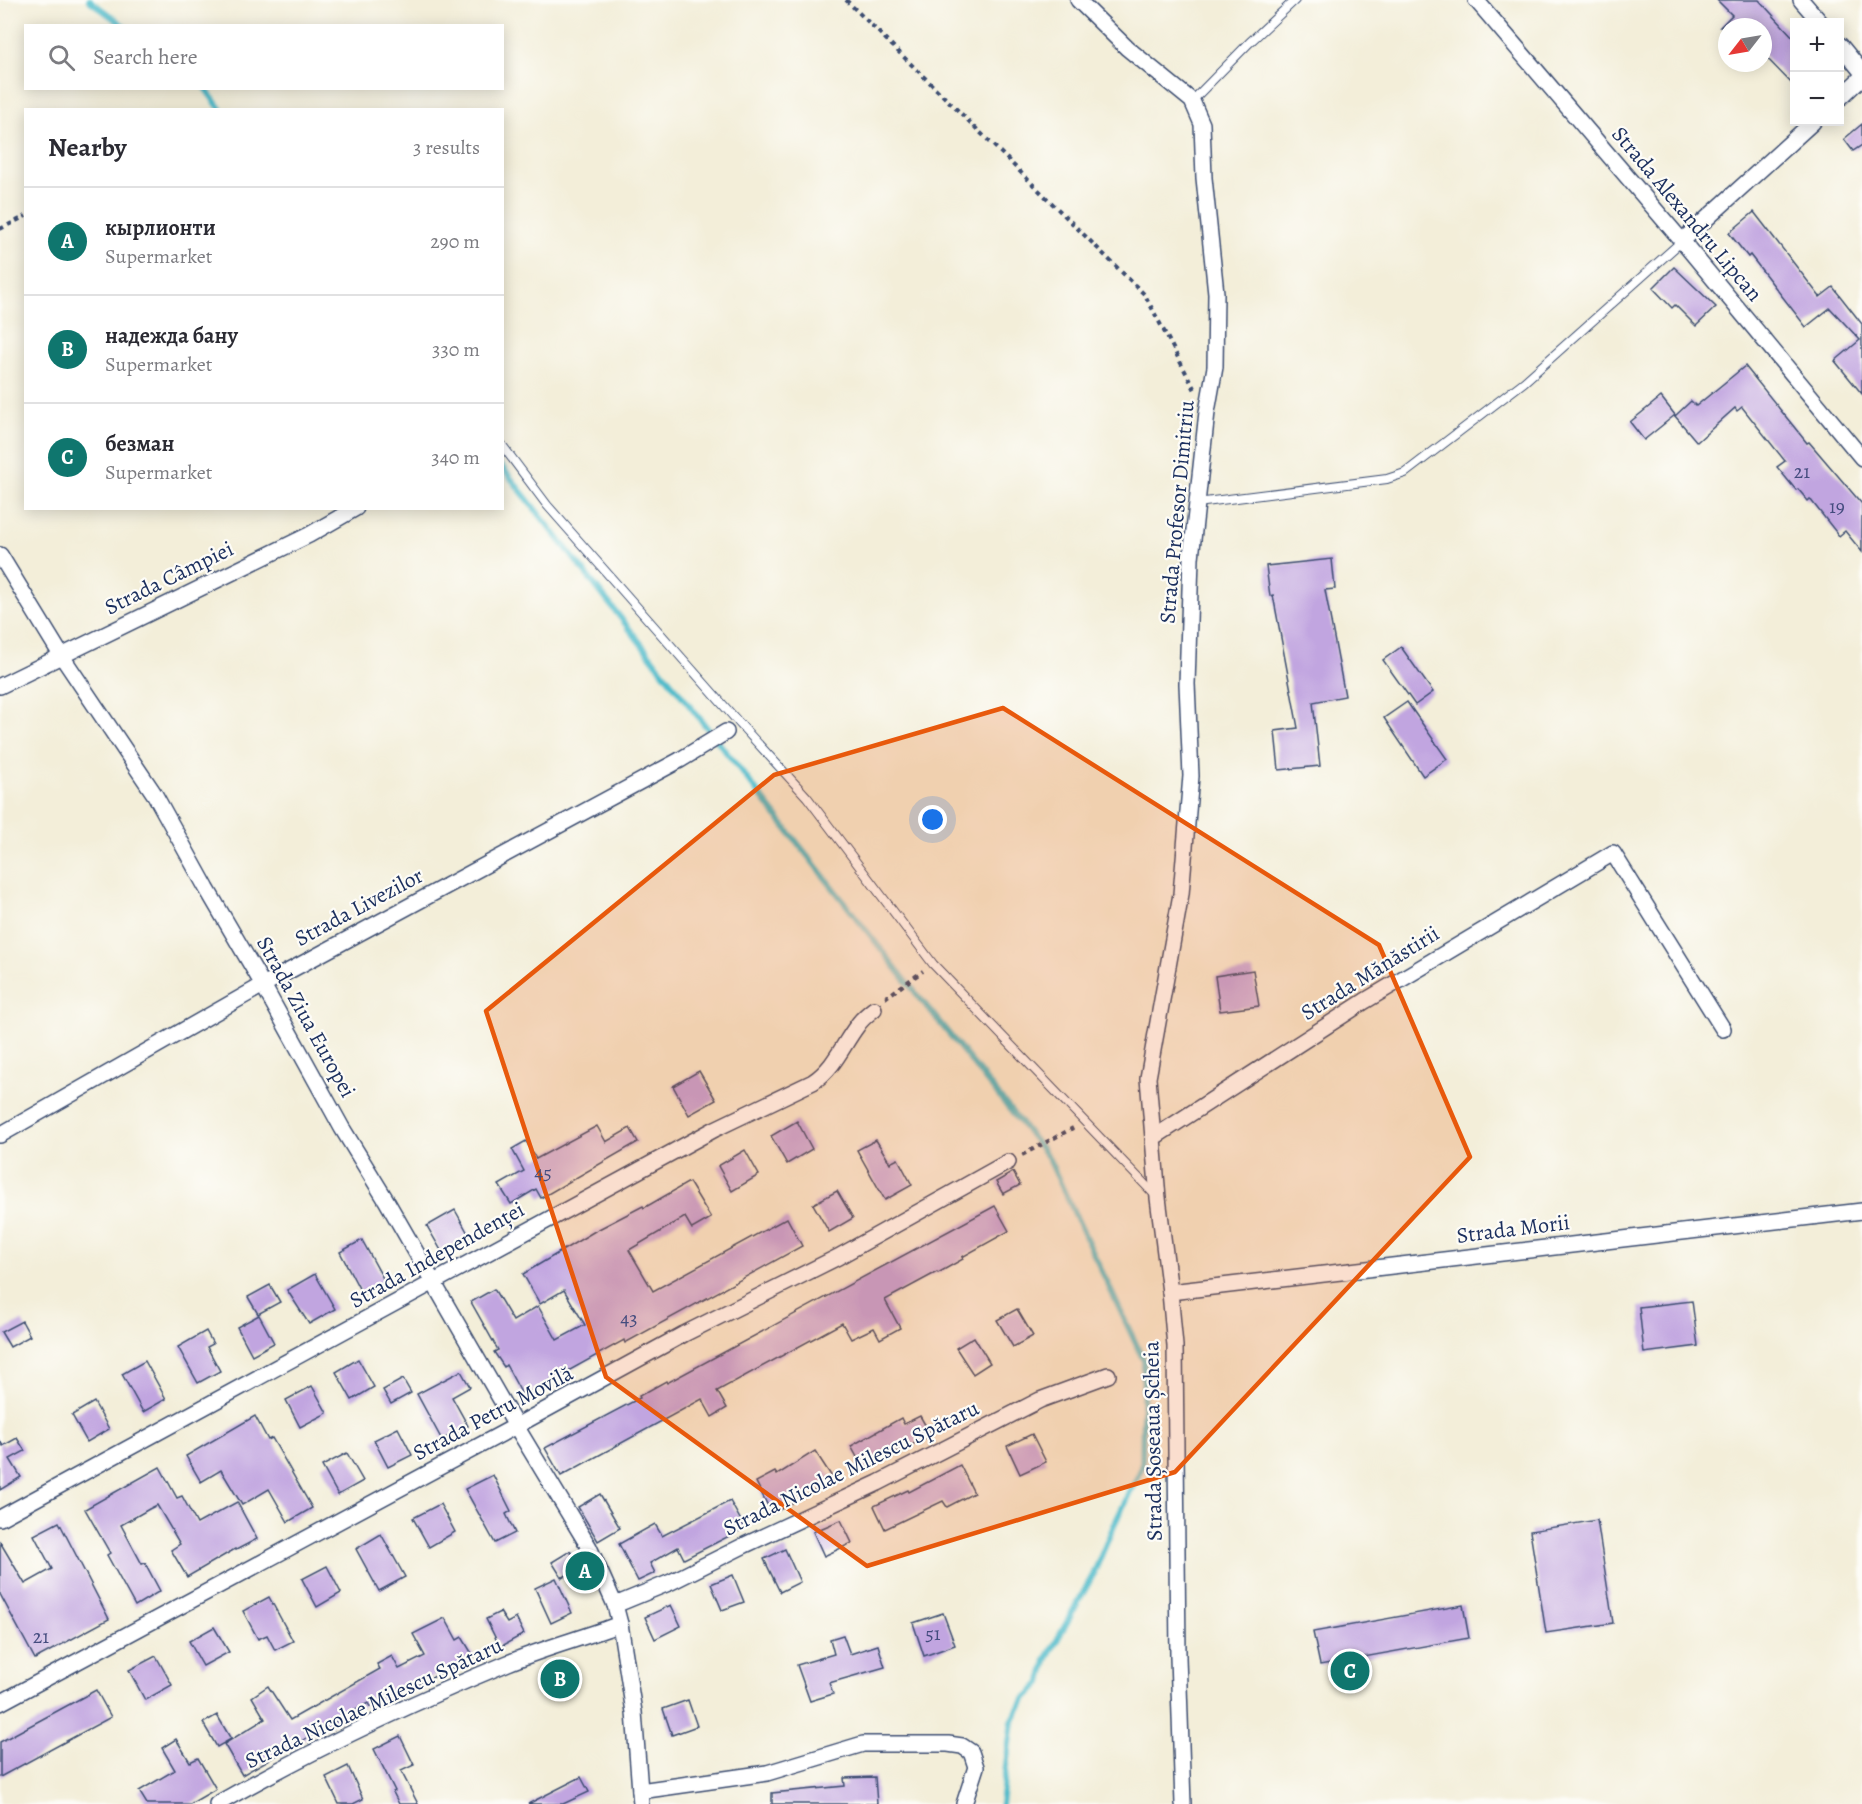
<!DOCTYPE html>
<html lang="en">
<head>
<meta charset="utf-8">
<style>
  body { margin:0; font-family:Alegreya,serif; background:#f7f7f7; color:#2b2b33 }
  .controls { position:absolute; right:18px; top:18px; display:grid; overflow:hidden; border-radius:0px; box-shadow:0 3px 15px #0003 }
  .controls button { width:54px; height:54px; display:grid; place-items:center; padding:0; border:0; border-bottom:2px solid #e1e1e2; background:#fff; color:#2b2b33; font:30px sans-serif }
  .compass { position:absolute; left:1718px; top:18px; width:54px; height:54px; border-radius:50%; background:#fff; box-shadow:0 3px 15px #0003; rotate:239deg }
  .you { position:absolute; left:933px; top:820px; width:21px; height:21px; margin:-15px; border:4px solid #fff; border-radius:50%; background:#1a73e8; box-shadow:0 0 0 9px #1a73e833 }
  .badge { display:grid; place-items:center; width:39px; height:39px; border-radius:50%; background:#0f766e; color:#fff; font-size:20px; font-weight:700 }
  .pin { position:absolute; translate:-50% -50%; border:3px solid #fff; box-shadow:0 2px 6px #0006 }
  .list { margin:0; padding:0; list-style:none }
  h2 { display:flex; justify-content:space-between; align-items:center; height:78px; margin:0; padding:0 24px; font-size:26px }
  h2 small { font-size:20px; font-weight:400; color:#7c7c81 }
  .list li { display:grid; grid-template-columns:39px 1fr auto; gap:18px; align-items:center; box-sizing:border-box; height:108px; padding:0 24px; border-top:2px solid #e1e1e2 }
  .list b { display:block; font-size:22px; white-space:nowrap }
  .list p { margin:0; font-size:20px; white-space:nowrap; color:#7c7c81 }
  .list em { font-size:20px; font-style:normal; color:#7c7c81 }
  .icon { flex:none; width:33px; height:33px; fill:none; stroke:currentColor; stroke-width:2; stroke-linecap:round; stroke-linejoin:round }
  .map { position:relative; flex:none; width:1862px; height:1804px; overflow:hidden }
  .search { position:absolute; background:#fff; box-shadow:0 3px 15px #0003; left:24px; top:24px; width:480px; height:66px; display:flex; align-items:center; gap:15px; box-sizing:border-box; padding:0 21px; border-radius:0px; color:#7c7c81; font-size:22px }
  .panel { position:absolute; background:#fff; box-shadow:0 3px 15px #0003; left:24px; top:108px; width:480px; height:402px; border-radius:0px }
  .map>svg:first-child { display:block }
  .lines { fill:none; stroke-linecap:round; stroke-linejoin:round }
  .stream { stroke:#50bccb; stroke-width:6 }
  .building { fill:#c1a5e0 }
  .service-casing { stroke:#3b4c70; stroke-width:10 }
  .minor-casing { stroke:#3b4c70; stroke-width:18 }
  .path { stroke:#3b4c70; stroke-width:4; stroke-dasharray:4.5 4.5; stroke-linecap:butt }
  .service { stroke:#fff; stroke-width:8 }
  .minor { stroke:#fff; stroke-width:15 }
  .marked { fill:#e8590c; fill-opacity:0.2; stroke:#e8590c; stroke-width:4.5; stroke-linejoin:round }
  .labels { text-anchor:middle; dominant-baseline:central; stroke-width:4.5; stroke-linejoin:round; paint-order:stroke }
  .number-label { font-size:20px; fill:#444c7e }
  .street-label { font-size:22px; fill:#1b2f5e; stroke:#fdfcf7 }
</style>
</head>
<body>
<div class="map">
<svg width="1862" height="1804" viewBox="0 0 1862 1804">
  <rect width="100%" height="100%" fill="#fdfcf7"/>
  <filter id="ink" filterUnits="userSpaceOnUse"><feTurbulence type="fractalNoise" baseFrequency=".0167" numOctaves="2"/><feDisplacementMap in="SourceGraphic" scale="12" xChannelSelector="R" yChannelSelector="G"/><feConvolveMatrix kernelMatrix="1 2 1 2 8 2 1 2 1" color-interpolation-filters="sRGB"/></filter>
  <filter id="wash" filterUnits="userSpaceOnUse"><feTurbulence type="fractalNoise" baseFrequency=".008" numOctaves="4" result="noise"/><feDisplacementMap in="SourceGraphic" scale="24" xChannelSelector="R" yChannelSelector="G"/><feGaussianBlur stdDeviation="1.35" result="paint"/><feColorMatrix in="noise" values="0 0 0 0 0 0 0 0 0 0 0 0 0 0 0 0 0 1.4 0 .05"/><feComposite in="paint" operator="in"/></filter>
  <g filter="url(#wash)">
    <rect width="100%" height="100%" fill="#f3eed9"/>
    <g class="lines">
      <g class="stream">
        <path d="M 89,0 L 124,26"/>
        <path d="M 205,88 L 221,110"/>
        <path d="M 502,467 L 903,977 L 1048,1157 L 1144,1361 L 1142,1467 L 1114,1525 L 1093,1575 L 1046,1660 L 1041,1683 L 1024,1700 L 1012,1721 L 1001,1804"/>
      </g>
    </g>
    <g id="blocks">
      <g class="building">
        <path d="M 1717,0 L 1759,0 L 1794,38 L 1794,86 L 1763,54 L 1763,27 L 1720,27 L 1732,15 Z"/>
        <path d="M 1862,124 L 1862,145 L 1853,151 L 1844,139 Z"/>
        <path d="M 1754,212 L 1820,297 L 1833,287 L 1862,324 L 1862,394 L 1835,361 L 1860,340 L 1830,308 L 1806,327 L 1750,255 L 1748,257 L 1729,233 Z"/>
        <path d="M 1674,267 L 1716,307 L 1696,326 L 1675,305 L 1672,308 L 1653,288 Z"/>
        <path d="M 1745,366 L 1807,443 L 1809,442 L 1862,504 L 1862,552 L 1845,531 L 1839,536 L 1810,499 L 1808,501 L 1798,489 L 1796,490 L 1777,467 L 1785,461 L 1742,407 L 1737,411 L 1735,408 L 1697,442 L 1675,416 L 1691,401 L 1696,406 Z"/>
        <path d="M 1661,397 L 1675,415 L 1644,440 L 1630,422 Z"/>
        <path d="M 1332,559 L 1335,589 L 1325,590 L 1345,696 L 1313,702 L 1320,766 L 1279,770 L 1275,731 L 1298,728 L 1273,595 L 1270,596 L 1266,566 Z"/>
        <path d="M 1401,647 L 1433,692 L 1415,705 L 1383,660 Z"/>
        <path d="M 1407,702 L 1447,759 L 1423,776 L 1384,718 Z"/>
        <path d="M 1253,970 L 1259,1006 L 1220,1011 L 1215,976 Z"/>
        <path d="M 699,1071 L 716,1100 L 689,1115 L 673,1086 Z"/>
        <path d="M 797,1121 L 812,1149 L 787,1164 L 771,1136 Z"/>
        <path d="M 597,1126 L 606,1142 L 630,1128 L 638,1142 L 541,1198 L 536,1189 L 511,1204 L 499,1185 L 524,1171 L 512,1149 L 526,1141 L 536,1159 Z"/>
        <path d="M 876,1140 L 890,1163 L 898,1159 L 912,1185 L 885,1200 L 857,1150 Z"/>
        <path d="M 745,1150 L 759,1175 L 732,1191 L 718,1166 Z"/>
        <path d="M 1013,1172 L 1020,1185 L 1003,1194 L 996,1182 Z"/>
        <path d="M 689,1182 L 711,1218 L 692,1229 L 685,1217 L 629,1250 L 653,1291 L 787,1218 L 802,1246 L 625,1343 L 624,1340 L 523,1396 L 506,1365 L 504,1367 L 494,1352 L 498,1350 L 471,1302 L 494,1289 L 513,1321 L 538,1306 L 557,1340 L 585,1325 L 564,1290 L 540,1304 L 523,1274 L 595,1231 L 643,1206 L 644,1208 Z"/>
        <path d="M 837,1191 L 853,1218 L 829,1232 L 813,1204 Z"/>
        <path d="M 995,1206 L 1009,1231 L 962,1257 L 963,1259 L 938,1273 L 937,1272 L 885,1300 L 900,1328 L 880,1339 L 874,1328 L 851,1339 L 842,1323 L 717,1391 L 727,1408 L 712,1417 L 702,1399 L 561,1476 L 545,1448 L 640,1398 L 639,1396 L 666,1381 L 667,1383 Z"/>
        <path d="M 455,1210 L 470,1237 L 442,1252 L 427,1226 Z"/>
        <path d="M 362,1240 L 385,1282 L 362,1294 L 340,1252 Z"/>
        <path d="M 315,1274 L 335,1309 L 309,1324 L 287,1290 Z"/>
        <path d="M 270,1285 L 280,1302 L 258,1314 L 248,1297 Z"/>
        <path d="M 1692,1301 L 1698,1346 L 1644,1353 L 1639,1307 Z"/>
        <path d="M 1017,1309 L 1033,1336 L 1013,1347 L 997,1320 Z"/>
        <path d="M 259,1315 L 274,1343 L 252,1355 L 237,1327 Z"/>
        <path d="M 22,1321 L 30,1336 L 10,1347 L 1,1332 Z"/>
        <path d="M 206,1331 L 213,1344 L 207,1347 L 220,1371 L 198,1383 L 178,1347 Z"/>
        <path d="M 974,1337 L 990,1363 L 973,1374 L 956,1348 Z"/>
        <path d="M 358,1359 L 374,1387 L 352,1400 L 336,1372 Z"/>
        <path d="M 145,1361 L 166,1399 L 143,1412 L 122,1374 Z"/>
        <path d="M 461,1371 L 470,1387 L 452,1397 L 468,1426 L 442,1440 L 417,1394 Z"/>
        <path d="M 403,1379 L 411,1393 L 391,1404 L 383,1390 Z"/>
        <path d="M 312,1386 L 327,1413 L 300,1427 L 286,1400 Z"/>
        <path d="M 94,1402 L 109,1429 L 87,1442 L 72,1415 Z"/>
        <path d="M 255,1416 L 268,1440 L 272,1438 L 312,1508 L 288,1522 L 269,1489 L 242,1505 L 221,1470 L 201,1482 L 186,1456 Z"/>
        <path d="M 920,1416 L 931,1435 L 904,1449 L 903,1447 L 864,1470 L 851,1446 L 901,1418 L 904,1424 Z"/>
        <path d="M 398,1428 L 412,1455 L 388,1467 L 374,1440 Z"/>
        <path d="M 1032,1434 L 1046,1462 L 1020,1474 L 1007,1446 Z"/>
        <path d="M 17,1438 L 25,1451 L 10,1459 L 21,1477 L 0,1490 L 0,1441 L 3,1446 Z"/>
        <path d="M 815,1451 L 834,1480 L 772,1514 L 756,1482 L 775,1472 L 777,1475 Z"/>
        <path d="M 347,1453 L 363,1481 L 338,1495 L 322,1466 Z"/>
        <path d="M 960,1465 L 974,1493 L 947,1507 L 943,1501 L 885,1529 L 874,1506 L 908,1490 L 909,1492 Z"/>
        <path d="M 160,1467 L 177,1498 L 182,1496 L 197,1524 L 237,1502 L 257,1539 L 236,1550 L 235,1549 L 187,1577 L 171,1550 L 180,1544 L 157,1505 L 149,1509 L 121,1525 L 142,1564 L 145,1563 L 160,1591 L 135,1606 L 107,1555 L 110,1553 L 85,1509 Z"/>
        <path d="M 493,1475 L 511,1511 L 506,1514 L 515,1533 L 495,1543 L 465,1489 Z"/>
        <path d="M 600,1494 L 620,1528 L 598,1541 L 578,1507 Z"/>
        <path d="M 730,1501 L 745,1528 L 684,1559 L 678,1547 L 650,1563 L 655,1573 L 638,1581 L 619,1544 L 655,1524 L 662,1536 Z"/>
        <path d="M 440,1504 L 455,1532 L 429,1547 L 413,1518 Z"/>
        <path d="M 841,1520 L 852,1543 L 824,1556 L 813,1532 Z"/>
        <path d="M 1597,1520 L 1613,1623 L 1546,1633 L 1530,1531 Z"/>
        <path d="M 59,1522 L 109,1619 L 35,1659 L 0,1594 L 0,1542 L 25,1584 L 52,1569 L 34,1535 Z"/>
        <path d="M 381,1534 L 405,1577 L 379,1591 L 356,1549 Z"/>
        <path d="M 785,1549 L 800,1582 L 780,1592 L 764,1559 Z"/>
        <path d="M 570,1551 L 580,1567 L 562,1578 L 552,1562 Z"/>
        <path d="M 327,1566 L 341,1593 L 317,1607 L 302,1579 Z"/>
        <path d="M 733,1575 L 744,1602 L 722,1610 L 711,1584 Z"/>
        <path d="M 556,1578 L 572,1613 L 551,1623 L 535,1588 Z"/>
        <path d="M 269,1597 L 293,1641 L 275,1650 L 267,1635 L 258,1639 L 243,1611 Z"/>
        <path d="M 671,1605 L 681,1626 L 655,1639 L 645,1617 Z"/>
        <path d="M 1463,1605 L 1469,1638 L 1320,1665 L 1313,1632 Z"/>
        <path d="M 500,1612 L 507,1623 L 516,1618 L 524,1634 L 500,1647 L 486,1619 Z"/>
        <path d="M 943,1613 L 955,1645 L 924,1656 L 913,1623 Z"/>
        <path d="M 445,1618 L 457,1640 L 462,1637 L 474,1657 L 401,1693 L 400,1690 L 370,1707 L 368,1703 L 242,1775 L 224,1744 L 265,1719 L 252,1697 L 268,1686 L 290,1720 L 380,1669 L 377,1664 L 392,1656 L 399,1669 L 425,1656 L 413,1634 Z"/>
        <path d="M 214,1627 L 229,1652 L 203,1666 L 189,1641 Z"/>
        <path d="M 843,1635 L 850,1654 L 878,1645 L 885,1667 L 829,1683 L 833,1694 L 810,1701 L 797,1665 L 834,1654 L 830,1639 Z"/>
        <path d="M 156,1656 L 172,1685 L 145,1700 L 129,1670 Z"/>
        <path d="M 96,1690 L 111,1717 L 0,1777 L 0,1742 Z"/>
        <path d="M 688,1700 L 697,1726 L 672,1735 L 663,1709 Z"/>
        <path d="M 217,1715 L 231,1739 L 217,1747 L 203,1723 Z"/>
        <path d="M 400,1736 L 414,1765 L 401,1771 L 418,1804 L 399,1804 L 393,1792 L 395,1791 L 374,1749 Z"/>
        <path d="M 176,1739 L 190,1762 L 198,1758 L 216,1789 L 190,1804 L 147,1804 L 139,1791 L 175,1770 L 162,1748 Z"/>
        <path d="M 348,1766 L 363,1799 L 353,1804 L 339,1804 L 326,1777 Z"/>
        <path d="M 581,1777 L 589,1792 L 563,1804 L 528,1804 Z"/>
        <path d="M 875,1777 L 877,1804 L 772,1804 L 772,1793 L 845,1786 L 844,1778 Z"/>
      </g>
    </g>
  </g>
  <g filter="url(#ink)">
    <use href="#blocks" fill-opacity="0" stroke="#3b4c70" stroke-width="1.5"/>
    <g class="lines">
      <g class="service-casing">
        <g id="service">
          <path d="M 1192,101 L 1249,43 L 1295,0"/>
          <path d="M 502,445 L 547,505 L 740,724 L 807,797 L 933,964 L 1157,1197"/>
          <path d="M 1197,503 L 1387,479 L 1405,473 L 1524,382 L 1682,241"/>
        </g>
      </g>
      <g class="minor-casing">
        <g id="minor">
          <path d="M 1078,0 L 1127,48 L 1192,101 L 1202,124 L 1204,178 L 1216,293 L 1215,367 L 1207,412 L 1191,558 L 1187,684 L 1191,776 L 1181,894 L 1148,1078 L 1158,1198 L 1170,1292 L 1175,1346 L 1178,1657 L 1183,1804"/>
          <path d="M 1476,0 L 1682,241 L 1862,458"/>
          <path d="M 1801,0 L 1820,22"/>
          <path d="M 1840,45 L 1862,72"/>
          <path d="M 1840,98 L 1862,77"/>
          <path d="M 1682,241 L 1813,122"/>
          <path d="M 0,555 L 61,655 L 155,795 L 207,889 L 263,985 L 342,1128 L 386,1200 L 516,1426 L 589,1547 L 615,1605 L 620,1624 L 634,1712 L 641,1804"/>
          <path d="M 0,686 L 309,535 L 356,508"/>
          <path d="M 0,1135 L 263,985 L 680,760 L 726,732"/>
          <path d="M 1153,1138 L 1365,1001 L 1613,853 L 1723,1029"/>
          <path d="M 1170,1292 L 1862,1211"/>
          <path d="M 0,1518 L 715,1129 L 813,1082 C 835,1067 842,1046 857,1026 C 861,1019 868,1014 874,1009"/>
          <path d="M 615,1605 L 671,1582 L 745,1545 L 878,1483 L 1040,1400 L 1108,1375"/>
          <path d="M 0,1703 L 516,1426 L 684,1334 L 838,1257 L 1008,1162"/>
          <path d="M 640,1791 L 767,1773 L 863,1744 L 948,1744 L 962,1746 L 971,1752 L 976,1767 L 964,1804"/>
          <path d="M 217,1804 C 310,1751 409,1704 508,1663 C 544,1648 583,1638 620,1624"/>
        </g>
      </g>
      <g class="path">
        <path d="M 846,0 L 1145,295 L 1195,390"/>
        <path d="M 0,229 L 26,216"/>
        <path d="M 885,998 L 923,971"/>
        <path d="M 1022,1155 L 1073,1128"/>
      </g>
      <use href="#service" class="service"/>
      <use href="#minor" class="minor"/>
    </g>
  </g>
  <path class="marked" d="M 1003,708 L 1379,945 L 1470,1157 L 1175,1472 L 867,1566 L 606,1377 L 486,1011 L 774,775 Z"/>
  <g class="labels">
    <g class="number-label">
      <text x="1802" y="471">21</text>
      <text x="1837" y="506">19</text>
      <text x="543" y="1172">45</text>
      <text x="629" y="1318">43</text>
      <text x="933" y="1633">51</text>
      <text x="41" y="1636">21</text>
    </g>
    <g class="street-label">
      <text transform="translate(1687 214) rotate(50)">Strada Alexandru Lipcan</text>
      <text transform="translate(1177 512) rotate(-85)">Strada Profesor Dimitriu</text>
      <text transform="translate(169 578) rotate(-26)">Strada Câmpiei</text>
      <text transform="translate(359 907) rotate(-28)">Strada Livezilor</text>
      <text transform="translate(1370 973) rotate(-32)">Strada Mănăstirii</text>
      <text transform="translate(306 1017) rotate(61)">Strada Ziua Europei</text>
      <text transform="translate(1513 1229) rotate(-7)">Strada Morii</text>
      <text transform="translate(437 1255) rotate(-29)">Strada Independenței</text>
      <text transform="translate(493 1413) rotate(-28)">Strada Petru Movilă</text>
      <text transform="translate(1153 1441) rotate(-91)">Strada Șoseaua Șcheia</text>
      <text transform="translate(851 1468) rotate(-26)">Strada Nicolae Milescu Spătaru</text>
      <text transform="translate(374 1703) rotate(-25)">Strada Nicolae Milescu Spătaru</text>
    </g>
  </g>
</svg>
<div class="controls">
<button>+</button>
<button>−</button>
</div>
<svg class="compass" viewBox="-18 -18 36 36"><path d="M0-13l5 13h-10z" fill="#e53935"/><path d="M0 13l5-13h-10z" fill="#7c7c81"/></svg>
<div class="you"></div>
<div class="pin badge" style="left:585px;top:1571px">A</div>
<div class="pin badge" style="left:560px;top:1679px">B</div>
<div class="pin badge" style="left:1350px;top:1671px">C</div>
<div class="search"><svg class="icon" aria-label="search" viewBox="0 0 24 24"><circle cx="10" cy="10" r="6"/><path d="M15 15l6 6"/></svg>Search here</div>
<section class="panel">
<h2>Nearby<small>3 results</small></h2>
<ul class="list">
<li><span class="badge">A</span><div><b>кырлионти</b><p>Supermarket</p></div><em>290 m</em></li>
<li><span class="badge">B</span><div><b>надежда бану</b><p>Supermarket</p></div><em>330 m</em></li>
<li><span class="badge">C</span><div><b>безман</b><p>Supermarket</p></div><em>340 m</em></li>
</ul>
</section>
</div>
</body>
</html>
